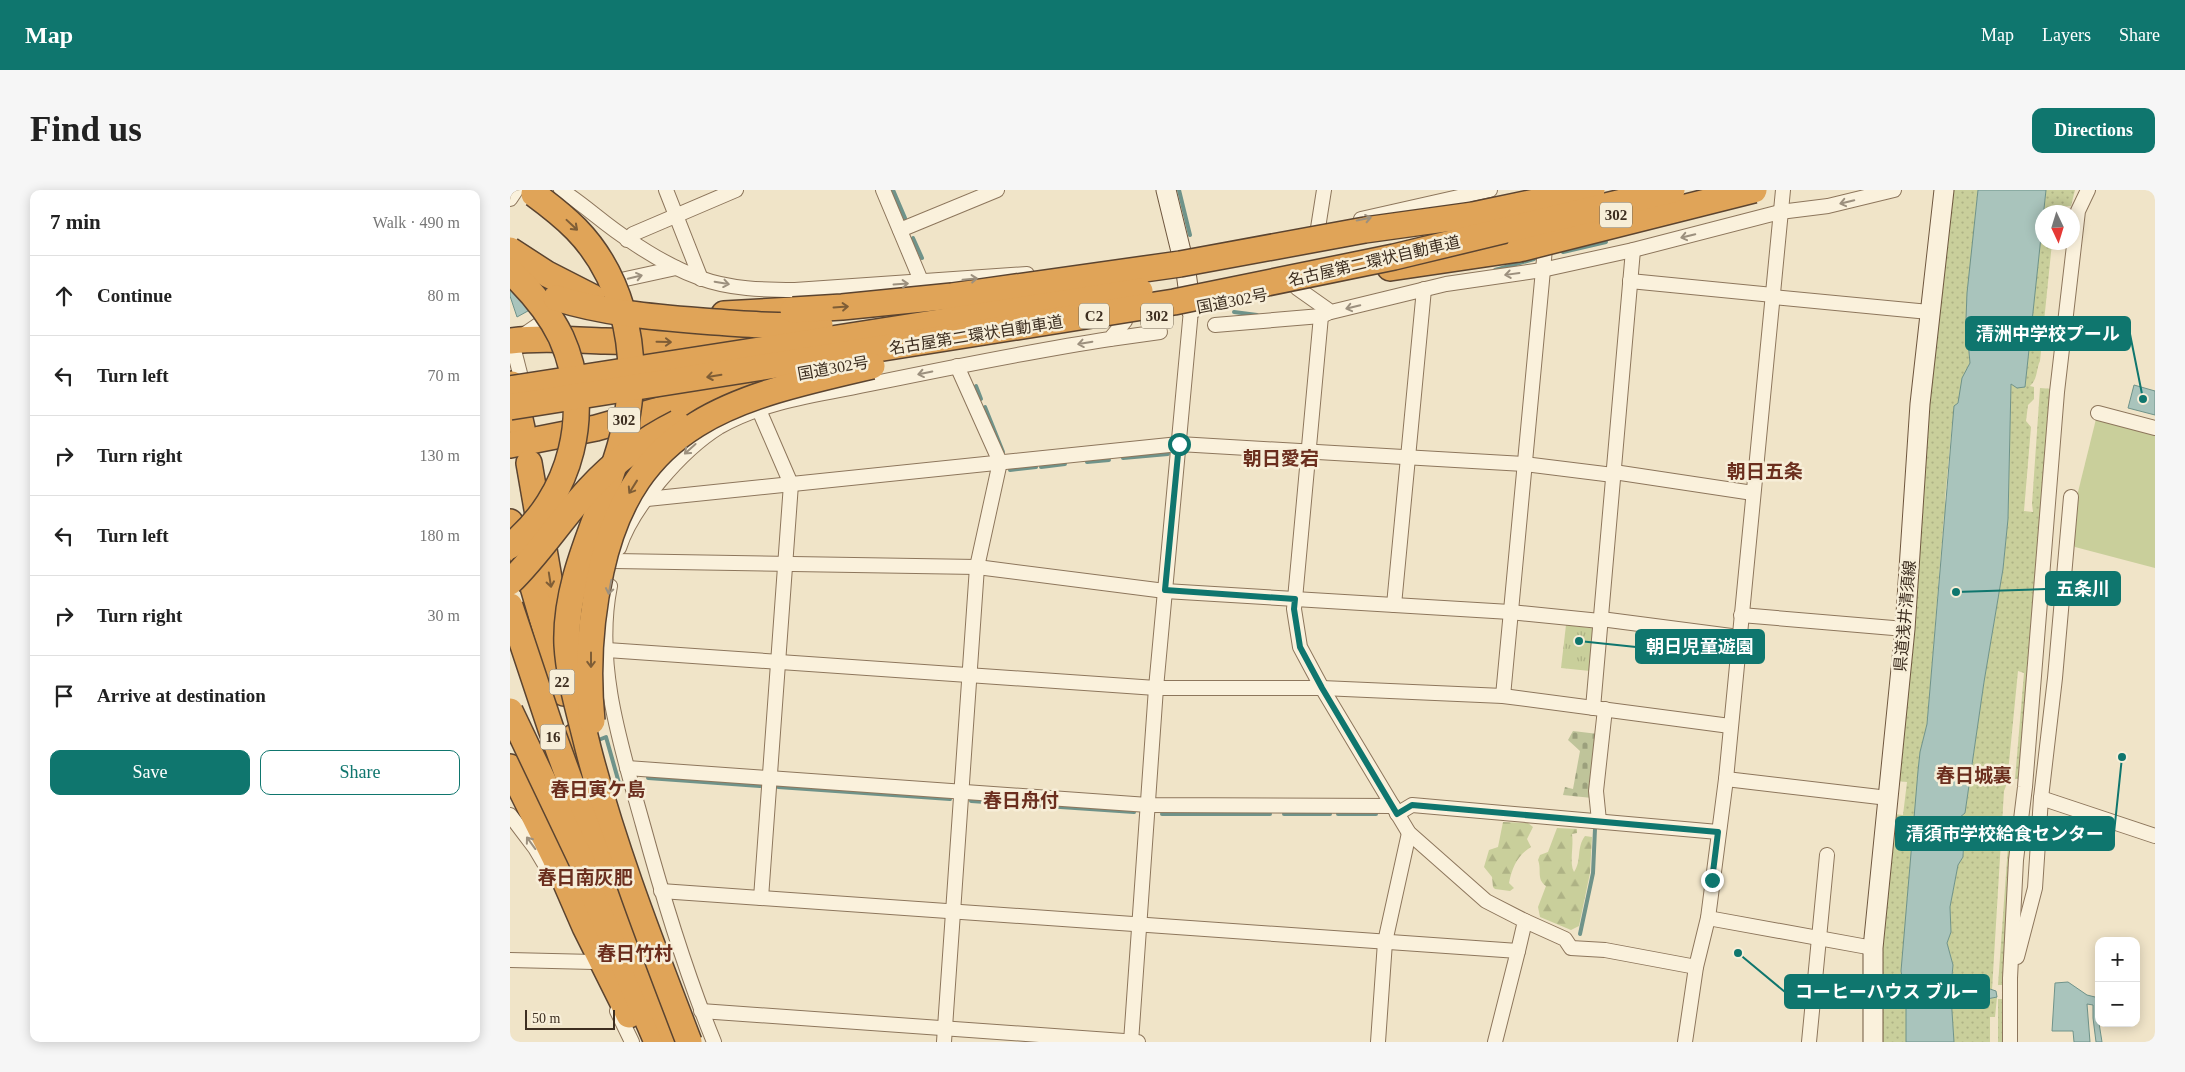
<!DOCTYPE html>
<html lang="en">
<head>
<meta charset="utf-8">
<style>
  body { margin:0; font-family:"Times New Roman","Noto Sans JP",serif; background:#f6f6f6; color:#222 }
  .controls { position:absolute; right:15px; bottom:15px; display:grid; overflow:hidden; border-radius:10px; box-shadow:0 2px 12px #0003 }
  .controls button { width:45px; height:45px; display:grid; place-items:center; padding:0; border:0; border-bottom:1px solid #e0e0e0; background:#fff; color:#222; font:25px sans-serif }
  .compass { position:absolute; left:1525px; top:15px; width:45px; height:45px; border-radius:50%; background:#fff; box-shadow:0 2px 12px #0003; rotate:176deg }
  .scale { position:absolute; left:15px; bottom:12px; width:90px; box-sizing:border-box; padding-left:5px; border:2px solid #3d2e20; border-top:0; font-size:14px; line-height:18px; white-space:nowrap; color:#3d2e20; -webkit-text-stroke:4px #f7eed8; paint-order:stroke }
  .stop { position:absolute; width:15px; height:15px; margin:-11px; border:4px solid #0f766e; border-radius:50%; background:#fff }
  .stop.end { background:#0f766e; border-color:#fff; box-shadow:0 1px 5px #0008 }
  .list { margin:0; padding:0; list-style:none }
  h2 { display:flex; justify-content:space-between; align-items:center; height:65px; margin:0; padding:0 20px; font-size:21px }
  h2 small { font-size:16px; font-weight:400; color:#767676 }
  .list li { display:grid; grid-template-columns:32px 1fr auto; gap:15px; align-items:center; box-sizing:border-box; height:80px; padding:0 20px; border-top:1px solid #e0e0e0 }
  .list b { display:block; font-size:19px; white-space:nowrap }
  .list em { font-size:16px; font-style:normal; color:#767676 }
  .actions { display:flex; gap:10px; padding:15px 20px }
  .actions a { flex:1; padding:11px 0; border:1px solid #0f766e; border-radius:10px; text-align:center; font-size:18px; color:#0f766e }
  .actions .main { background:#0f766e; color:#fff }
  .icon { flex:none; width:28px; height:28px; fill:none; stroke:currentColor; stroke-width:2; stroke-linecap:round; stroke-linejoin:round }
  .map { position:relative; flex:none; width:1645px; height:852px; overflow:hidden; border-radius:10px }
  header { display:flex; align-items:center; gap:30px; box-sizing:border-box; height:70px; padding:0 25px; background:#0f766e; color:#fff }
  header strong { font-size:24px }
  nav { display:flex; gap:28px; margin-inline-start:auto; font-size:18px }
  .intro { display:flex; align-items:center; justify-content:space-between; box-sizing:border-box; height:120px; padding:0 30px }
  h1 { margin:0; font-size:35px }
  .button { padding:12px 22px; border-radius:10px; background:#0f766e; color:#fff; font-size:18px; font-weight:700 }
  main { display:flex; gap:30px; padding:0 30px }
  aside { flex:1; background:#fff; border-radius:10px; box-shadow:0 2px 12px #0003 }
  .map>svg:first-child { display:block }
  .grass { fill:url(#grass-dots) }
  .forest { fill:url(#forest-firs) }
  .cemetery { fill:url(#cemetery-stones) }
  .park { fill:url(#park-tufts) }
  .garden { fill:#c9cf9b }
  .water { fill:#a9c4bc; stroke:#6f938a }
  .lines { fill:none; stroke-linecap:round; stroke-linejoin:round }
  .stream { stroke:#6f938a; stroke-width:4 }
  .street-casing { stroke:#8d765c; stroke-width:16 }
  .secondary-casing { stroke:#6f573f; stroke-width:21 }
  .highway-casing { stroke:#5b4430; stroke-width:28 }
  .street { stroke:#faf1dc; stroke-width:14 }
  .secondary { stroke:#faf1dc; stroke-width:19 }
  .highway { stroke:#e0a458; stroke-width:25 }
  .highway-bridge-casing { stroke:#5b4430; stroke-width:28; stroke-linecap:butt }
  .highway-bridge { stroke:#e0a458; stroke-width:25 }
  .oneway { stroke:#9c907e }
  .oneway2 { stroke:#7e5d36 }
  .route { stroke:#0f766e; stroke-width:6 }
  .labels { text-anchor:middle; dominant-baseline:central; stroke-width:5; stroke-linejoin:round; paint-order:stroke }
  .shield { fill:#f7eed8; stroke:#756857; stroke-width:1 }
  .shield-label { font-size:15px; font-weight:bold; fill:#3d2e20 }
  .street-label { font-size:16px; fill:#3d2e20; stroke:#f7eed8 }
  .quarter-label { font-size:19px; font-weight:bold; fill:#6b2e1e; stroke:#f7eed8 }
  .leader { fill:none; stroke:#0f766e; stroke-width:2 }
  .callout-dot { fill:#0f766e; stroke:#f7eed8; stroke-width:2 }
  .callout { fill:#0f766e; stroke:#0f766e; stroke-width:2 }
  .callout-label { font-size:18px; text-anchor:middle; font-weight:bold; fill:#fff }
</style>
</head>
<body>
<header>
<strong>Map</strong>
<nav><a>Map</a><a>Layers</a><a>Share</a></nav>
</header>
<div class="intro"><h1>Find us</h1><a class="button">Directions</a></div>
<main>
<aside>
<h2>7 min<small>Walk · 490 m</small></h2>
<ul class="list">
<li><svg class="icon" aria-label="ahead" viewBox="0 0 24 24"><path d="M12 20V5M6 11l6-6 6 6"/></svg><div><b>Continue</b></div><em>80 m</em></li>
<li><svg class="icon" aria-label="left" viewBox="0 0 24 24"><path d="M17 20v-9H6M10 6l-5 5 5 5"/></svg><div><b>Turn left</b></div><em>70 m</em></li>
<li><svg class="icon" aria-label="right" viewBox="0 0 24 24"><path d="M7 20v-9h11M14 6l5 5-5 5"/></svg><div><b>Turn right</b></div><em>130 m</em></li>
<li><svg class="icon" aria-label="left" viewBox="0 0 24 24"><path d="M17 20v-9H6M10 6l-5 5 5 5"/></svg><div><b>Turn left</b></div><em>180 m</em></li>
<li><svg class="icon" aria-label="right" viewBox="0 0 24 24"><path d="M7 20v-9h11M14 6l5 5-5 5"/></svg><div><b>Turn right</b></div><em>30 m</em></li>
<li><svg class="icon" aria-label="arrive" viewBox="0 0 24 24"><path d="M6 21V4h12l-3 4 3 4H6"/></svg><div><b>Arrive at destination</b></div></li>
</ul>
<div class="actions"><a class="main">Save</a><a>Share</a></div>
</aside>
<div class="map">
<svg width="1645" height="852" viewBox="0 0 1645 852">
  <defs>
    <pattern id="grass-dots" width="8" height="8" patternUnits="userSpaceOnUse" patternTransform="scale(1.25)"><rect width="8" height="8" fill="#c9cf9b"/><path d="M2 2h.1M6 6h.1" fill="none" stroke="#aeb285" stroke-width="1.8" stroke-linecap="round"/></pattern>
    <pattern id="forest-firs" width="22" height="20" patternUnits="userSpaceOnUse" patternTransform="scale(1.25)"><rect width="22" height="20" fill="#c9cf9b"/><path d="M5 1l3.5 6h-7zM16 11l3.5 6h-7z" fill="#aeb285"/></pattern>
    <pattern id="cemetery-stones" width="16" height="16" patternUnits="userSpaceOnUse" patternTransform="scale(1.25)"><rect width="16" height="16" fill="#bfc49a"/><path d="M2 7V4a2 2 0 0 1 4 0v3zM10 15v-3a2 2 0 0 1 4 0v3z" fill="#9ca07d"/></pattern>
    <pattern id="park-tufts" width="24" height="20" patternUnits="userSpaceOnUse" patternTransform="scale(1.25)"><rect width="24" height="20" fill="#c9cf9b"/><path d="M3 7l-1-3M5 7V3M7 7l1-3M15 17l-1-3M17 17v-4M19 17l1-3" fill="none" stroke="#aeb285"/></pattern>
  </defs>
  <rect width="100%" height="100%" fill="#f0e4c8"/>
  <g class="grass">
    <path d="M 1442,0 L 1468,0 L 1456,129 L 1460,173 L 1455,185 L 1442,235 L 1435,309 L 1436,321 L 1434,326 L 1417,534 L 1410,562 L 1391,781 L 1396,812 L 1396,852 L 1371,852 L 1371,754 L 1384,624 L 1393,625 L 1397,592 L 1387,591 L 1415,243 Z"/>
    <path d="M 1536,0 L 1565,0 L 1561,16 L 1546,17 L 1546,22 L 1534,22 Z"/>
    <path d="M 1532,33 L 1532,52 L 1542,53 L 1530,171 C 1526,179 1528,189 1520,196 L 1524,197 L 1524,209 L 1518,215 L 1516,231 L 1521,237 L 1514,321 L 1523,322 L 1522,314 L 1530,198 L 1543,199 L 1512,589 L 1505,589 L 1514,483 L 1508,481 L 1497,593 L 1494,601 L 1482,800 L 1477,798 L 1476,795 L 1456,793 L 1442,786 L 1443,775 L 1437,753 L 1441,742 L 1440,717 L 1448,675 L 1453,667 L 1454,653 L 1449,628 L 1455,623 L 1474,492 L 1493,379 L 1498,329 L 1501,194 L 1515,196 Z"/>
    <path d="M 1500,628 L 1506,628 L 1495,795 L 1488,795 Z"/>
    <path d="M 1444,800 L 1456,800 L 1457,808 L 1477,813 L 1477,809 L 1487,807 L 1485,827 L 1480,827 L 1480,852 L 1444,852 L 1441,806 Z"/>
    <rect x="1488" y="809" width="7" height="43"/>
  </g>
  <g class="forest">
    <path d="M 993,632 L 1018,633 L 1023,637 L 1017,649 L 1021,657 C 1008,665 1002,677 999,693 L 1004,698 L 1000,701 L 985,699 L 983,697 L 982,687 L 974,677 L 979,660 L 988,657 Z"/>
    <path d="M 1047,638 L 1067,639 L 1067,643 L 1062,644 C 1064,656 1059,673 1064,682 C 1072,671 1066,658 1075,646 L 1082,647 L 1080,683 L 1069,736 L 1061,740 L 1030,727 L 1028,717 L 1036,696 C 1026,689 1032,680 1028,670 L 1030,665 L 1038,662 Z"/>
  </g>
  <path class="cemetery" d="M 1063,541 L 1088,544 L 1082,608 L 1053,605 L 1055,597 L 1063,599 L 1070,561 L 1058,550 Z"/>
  <path class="park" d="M 1056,435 L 1082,438 L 1084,442 L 1080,481 L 1051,478 Z"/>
  <path class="garden" d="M 1587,225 L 1645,241 L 1645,378 L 1565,357 L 1562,352 L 1568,302 Z"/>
  <g class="water">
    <path d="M 1468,0 L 1536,0 L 1515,197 L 1507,198 L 1501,194 L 1498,329 L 1493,379 L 1474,492 L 1455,623 L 1449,628 L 1450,636 L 1454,641 L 1453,667 L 1448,675 L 1440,717 L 1441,742 L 1437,753 L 1443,775 L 1442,786 L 1456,793 L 1476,795 L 1477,798 L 1486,801 L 1487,807 L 1477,809 L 1476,814 L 1457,808 L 1456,800 L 1444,800 L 1441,806 L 1444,852 L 1396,852 L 1396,812 L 1391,781 L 1408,581 L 1410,562 L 1417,534 L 1444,216 L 1448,213 L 1452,188 L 1460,173 L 1456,129 L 1457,103 Z"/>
    <path d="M 0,81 L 36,111 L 7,127 L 0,106 Z"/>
    <path d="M 1624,195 L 1645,201 L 1645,225 L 1618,218 Z"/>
    <path d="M 1558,792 L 1577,805 L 1589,808 L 1589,833 L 1592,852 L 1586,852 L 1583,828 L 1583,815 L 1577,814 L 1580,852 L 1564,852 L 1563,841 L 1542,841 L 1545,793 Z"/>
  </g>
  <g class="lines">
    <g class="stream">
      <path d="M 383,0 L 395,28"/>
      <path d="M 669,0 L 680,45"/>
      <path d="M 403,48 L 412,68"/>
      <path d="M 1053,62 L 1096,52"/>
      <path d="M 985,80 L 1024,69"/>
      <path d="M 724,122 L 747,125"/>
      <path d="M 466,196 L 471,209"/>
      <path d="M 475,217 L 493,262"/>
      <path d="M 613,268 L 658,264"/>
      <path d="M 577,272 L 599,270"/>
      <path d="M 531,277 L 555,274"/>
      <path d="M 500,280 L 526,277"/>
      <path d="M 86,551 L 96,547 L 109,593 L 112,593"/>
      <path d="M 138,588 L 250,596"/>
      <path d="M 268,597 L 440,609"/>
      <path d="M 461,611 L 624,622"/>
      <path d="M 652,624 L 760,624"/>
      <path d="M 774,624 L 820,624"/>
      <path d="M 828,624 L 866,624"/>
      <path d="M 1070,744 L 1083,683 L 1085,639"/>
    </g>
    <g class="street-casing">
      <g id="street">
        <path d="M 51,0 C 75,15 95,35 119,50 C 141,65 165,79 190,88 C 219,99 254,100 285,100 L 517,84"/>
        <path d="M 156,0 L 191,89"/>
        <path d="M 373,0 L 412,93"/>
        <path d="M 0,9 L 6,0"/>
        <path d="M 851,29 L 980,0"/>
        <path d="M 808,38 L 814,0"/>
        <path d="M 390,40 L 487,0"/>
        <path d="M 117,50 L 123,44 L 226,0"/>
        <path d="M 1120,91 L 1263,105"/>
        <path d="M 96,95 L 111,90 L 166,78"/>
        <path d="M 787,98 L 821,122 L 936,94 L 1032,80 L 1123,60 L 1270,22 L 1318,16 L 1384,0"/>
        <path d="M 1263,107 L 1419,122"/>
        <path d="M 811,126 L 785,409 L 784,419 L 790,457 L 812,498 L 899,643 L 976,711 L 1015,731 L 1008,761"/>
        <path d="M 705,135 L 811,126 L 818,123"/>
        <path d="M 9,148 L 44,124"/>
        <path d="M 600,149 L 650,142"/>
        <path d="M 5,164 L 15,203"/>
        <path d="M 249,220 L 281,294 L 251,708"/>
        <path d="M 1588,223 L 1645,238"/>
        <path d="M 1104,282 L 1243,303"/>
        <path d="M 137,309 L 669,254 L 1014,274 L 1103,285"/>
        <path d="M 109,358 C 122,317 172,260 209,237 C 256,210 314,204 365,193 C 443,177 521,161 600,149 L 615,131"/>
        <path d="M 105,371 L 467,377 L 655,401 L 1000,422 L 1090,431"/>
        <path d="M 100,396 C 84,476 112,559 133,635 C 153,708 175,781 204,852"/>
        <path d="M 884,415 L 914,99"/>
        <path d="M 1231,425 L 1395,439"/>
        <path d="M 1091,429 L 1229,447"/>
        <path d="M 97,460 L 646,498 L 812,498 L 993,506 L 1220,536"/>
        <path d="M 993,506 L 1036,48"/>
        <path d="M 1083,518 L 1123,60"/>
        <path d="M 117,578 L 638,615 L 883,616"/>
        <path d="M 1216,589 L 1378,608"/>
        <path d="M 1531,608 L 1645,646"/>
        <path d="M 887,624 L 902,615 L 1208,642"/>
        <path d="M 0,625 L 25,658 L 41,685"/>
        <path d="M 1089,631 L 1086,601 L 1095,519"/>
        <path d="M 151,701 L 1008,761 L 985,852"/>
        <path d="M 1198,728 L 1363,758"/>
        <path d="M 1015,731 L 1055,749 L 1061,758 L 1095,760 L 1186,777"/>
        <path d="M 1507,767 L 1525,698 L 1531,608 L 1545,488 L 1561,307"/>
        <path d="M 0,770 L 84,772"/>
        <path d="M 107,821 L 122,852"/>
        <path d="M 191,821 L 628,852"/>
        <path d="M 434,852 L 467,377 L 490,272 L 447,176"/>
        <path d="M 621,852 L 646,498 L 681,120"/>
        <path d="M 868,852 L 875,752 L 899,643"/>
        <path d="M 1175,852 L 1186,777 L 1198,728 L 1216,589 L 1273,0"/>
        <path d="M 1299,852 L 1317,665"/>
        <path d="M 1500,852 L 1500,788 L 1506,670 L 1515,597 L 1547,202 L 1568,21 L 1578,0"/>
      </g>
    </g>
    <g class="secondary-casing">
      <g id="secondary">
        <path d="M 656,0 L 676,82 L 681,120"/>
        <path d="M 1363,852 L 1363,758 L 1395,439 L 1410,214 L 1434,0"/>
      </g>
    </g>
    <g class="highway-casing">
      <g id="highway">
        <path d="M 880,78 L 1009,59"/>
        <path d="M 214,124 L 283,120"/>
        <path d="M 0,151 C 31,147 64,150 95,151 C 153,152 212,154 270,146"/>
        <path d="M 2,194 L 12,238"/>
        <path d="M 0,255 L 86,238 L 244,193 L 289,184"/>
        <path d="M 19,273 L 45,423"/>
        <path d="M 0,332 L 21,390 L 54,503"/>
        <path d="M 64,547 L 81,625"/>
        <path d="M 0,577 L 45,668 L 75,737 L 119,825"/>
        <path d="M 61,652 L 147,852"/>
        <path d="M 87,653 L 138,775"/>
        <path d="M 128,761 L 166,852"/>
      </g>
    </g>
    <use href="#street" class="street"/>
    <use href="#secondary" class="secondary"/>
    <use href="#highway" class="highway"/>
    <g class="highway-bridge-casing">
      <g id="highway-bridge">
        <path d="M 24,4 C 39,15 53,26 66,39 C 110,84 127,152 119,213 C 115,248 102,281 91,314 C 74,359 55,406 57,455 C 59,490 70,524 78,558 C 104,659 142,755 179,852"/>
        <path d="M 1009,59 L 1244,0"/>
        <path d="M 0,60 L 37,84 L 82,107"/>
        <path d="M 0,81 C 20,100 39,122 51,147 C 84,220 62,307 0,356"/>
        <path d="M 46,108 C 94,123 142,127 192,131 C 231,134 271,137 310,135"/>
        <path d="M 283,120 L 332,117 L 442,106 L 670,74 L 855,40 L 963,25 L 1082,0"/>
        <path d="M 0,199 L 630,101"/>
        <path d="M 0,217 L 664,112 L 884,67 L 1162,0"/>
        <path d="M 0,392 C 29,364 51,329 79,299 C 104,272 133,250 167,233"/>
        <path d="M 0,416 L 41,539 L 91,676"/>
        <path d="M 0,521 L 72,672"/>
        <path d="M 82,531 C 77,481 80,430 91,381 C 124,229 228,207 362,176"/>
      </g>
    </g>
    <use href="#highway-bridge" class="highway-bridge"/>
  </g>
  <defs><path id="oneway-shaft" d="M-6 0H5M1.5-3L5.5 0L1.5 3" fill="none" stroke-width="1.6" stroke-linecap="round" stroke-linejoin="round" transform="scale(1.25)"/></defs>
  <g class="oneway">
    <use href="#oneway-shaft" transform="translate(1337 12) rotate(166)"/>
    <use href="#oneway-shaft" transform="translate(854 29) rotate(-12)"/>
    <use href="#oneway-shaft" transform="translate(1178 46) rotate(166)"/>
    <use href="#oneway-shaft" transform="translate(1002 84) rotate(172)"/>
    <use href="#oneway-shaft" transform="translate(125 87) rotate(-13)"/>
    <use href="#oneway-shaft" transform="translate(460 89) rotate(-5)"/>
    <use href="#oneway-shaft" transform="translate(212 93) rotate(10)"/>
    <use href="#oneway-shaft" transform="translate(391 94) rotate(-4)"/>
    <use href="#oneway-shaft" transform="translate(843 117) rotate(166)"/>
    <use href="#oneway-shaft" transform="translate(575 153) rotate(170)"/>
    <use href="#oneway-shaft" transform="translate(415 183) rotate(168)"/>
    <use href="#oneway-shaft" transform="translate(180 259) rotate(138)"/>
    <use href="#oneway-shaft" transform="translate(100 397) rotate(101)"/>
    <use href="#oneway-shaft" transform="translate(21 653) rotate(-126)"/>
  </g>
  <g class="oneway2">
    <use href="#oneway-shaft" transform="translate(62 35) rotate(43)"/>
    <use href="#oneway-shaft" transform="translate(331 117) rotate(-4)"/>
    <use href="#oneway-shaft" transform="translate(154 152) rotate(1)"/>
    <use href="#oneway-shaft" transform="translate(204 186) rotate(171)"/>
    <use href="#oneway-shaft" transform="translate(123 297) rotate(122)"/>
    <use href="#oneway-shaft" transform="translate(40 390) rotate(81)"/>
    <use href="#oneway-shaft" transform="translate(81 470) rotate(90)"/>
  </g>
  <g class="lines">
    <path class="route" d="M 669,254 L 655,400 L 785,409 L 784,419 L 790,457 L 812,498 L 887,624 L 902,615 L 1208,642 L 1202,690"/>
  </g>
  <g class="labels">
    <g class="shield">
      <rect x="1090" y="12.5" width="32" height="25" rx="4"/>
      <rect x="569" y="113.5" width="30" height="25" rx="4"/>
      <rect x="631" y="113.5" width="32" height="25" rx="4"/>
      <rect x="98" y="217.5" width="32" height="25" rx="4"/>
      <rect x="39.5" y="479.5" width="25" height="25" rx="4"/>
      <rect x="30.5" y="534.5" width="25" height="25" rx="4"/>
    </g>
    <g class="shield-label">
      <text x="1106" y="25">302</text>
      <text x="584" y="126">C2</text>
      <text x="647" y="126">302</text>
      <text x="114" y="230">302</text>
      <text x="52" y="492">22</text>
      <text x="43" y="547">16</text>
    </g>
    <g class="street-label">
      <text transform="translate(864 71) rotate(-13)">名古屋第二環状自動車道</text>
      <text transform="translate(722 111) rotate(-11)">国道302号</text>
      <text transform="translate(466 145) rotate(-9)">名古屋第二環状自動車道</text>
      <text transform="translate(323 178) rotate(-10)">国道302号</text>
      <text transform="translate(1395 426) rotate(-85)">県道浅井清須線</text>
    </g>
    <g class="quarter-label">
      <text x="771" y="268">朝日愛宕</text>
      <text x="1255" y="281">朝日五条</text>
      <text x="1464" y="585">春日城裏</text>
      <text x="88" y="599">春日寅ケ島</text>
      <text x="511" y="610">春日舟付</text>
      <text x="75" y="687">春日南灰肥</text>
      <text x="125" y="763">春日竹村</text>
    </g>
  </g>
  <path class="leader" d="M1633 209L1620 144M1446 402L1536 399M1069 451L1126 457M1612 567L1604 643M1228 763L1275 802"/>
  <g class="callout-dot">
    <circle cx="1633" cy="209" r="5"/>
    <circle cx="1446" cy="402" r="5"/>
    <circle cx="1069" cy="451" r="5"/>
    <circle cx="1612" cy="567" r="5"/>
    <circle cx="1228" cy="763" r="5"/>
  </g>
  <g class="callout">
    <rect x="1456" y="127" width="164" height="33" rx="5"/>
    <rect x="1536" y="382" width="74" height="33" rx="5"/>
    <rect x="1126" y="440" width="128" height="33" rx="5"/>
    <rect x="1386" y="627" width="218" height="33" rx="5"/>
    <rect x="1275" y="785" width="204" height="33" rx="5"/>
  </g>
  <g class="callout-label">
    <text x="1538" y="150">清洲中学校プール</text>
    <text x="1573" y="405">五条川</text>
    <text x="1190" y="463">朝日児童遊園</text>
    <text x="1495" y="650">清須市学校給食センター</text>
    <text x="1377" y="808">コーヒーハウス ブルー</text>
  </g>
</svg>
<div class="controls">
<button>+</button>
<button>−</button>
</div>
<svg class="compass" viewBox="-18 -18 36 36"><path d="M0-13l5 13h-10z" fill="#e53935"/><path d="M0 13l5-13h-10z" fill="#767676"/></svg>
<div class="scale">50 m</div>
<div class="stop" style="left:669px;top:254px"></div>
<div class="stop end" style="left:1202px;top:690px"></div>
</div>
</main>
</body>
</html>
